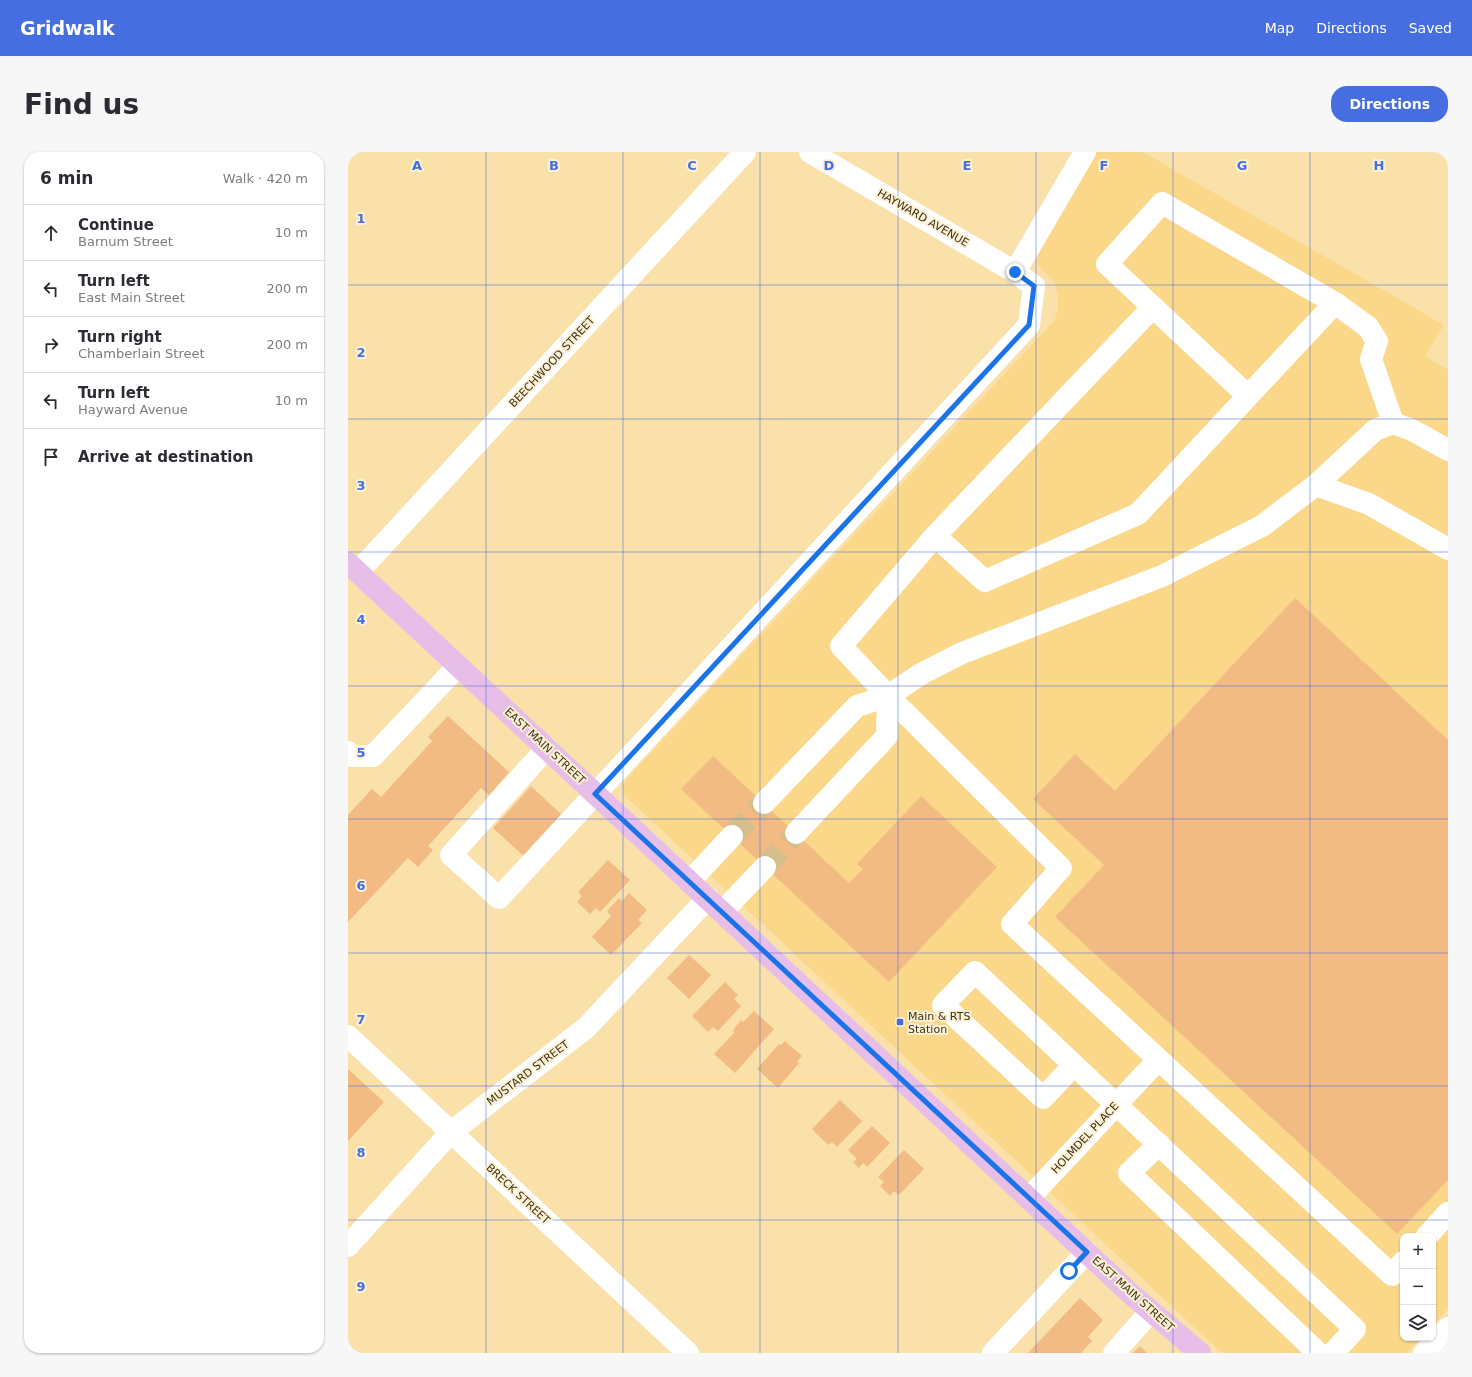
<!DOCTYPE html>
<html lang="en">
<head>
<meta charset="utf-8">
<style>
  body { margin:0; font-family:"DejaVu Sans",sans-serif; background:#f7f7f7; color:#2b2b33 }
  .controls { position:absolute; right:12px; bottom:12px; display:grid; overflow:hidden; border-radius:8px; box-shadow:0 1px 3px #0004 }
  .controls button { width:36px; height:36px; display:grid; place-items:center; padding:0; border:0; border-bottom:1px solid #e1e1e2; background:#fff; color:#2b2b33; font:20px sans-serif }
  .stop { position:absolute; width:12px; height:12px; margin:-9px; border:3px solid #1a73e8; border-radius:50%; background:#fff }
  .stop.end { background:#1a73e8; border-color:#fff; box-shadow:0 1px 4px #0008 }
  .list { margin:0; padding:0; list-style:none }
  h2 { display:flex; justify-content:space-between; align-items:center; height:52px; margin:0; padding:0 16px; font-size:17px }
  h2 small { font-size:13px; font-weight:400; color:#7c7c81 }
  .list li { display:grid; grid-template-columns:26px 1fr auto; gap:12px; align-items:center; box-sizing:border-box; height:56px; padding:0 16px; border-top:1px solid #e1e1e2 }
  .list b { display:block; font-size:15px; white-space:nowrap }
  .list p { margin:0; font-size:13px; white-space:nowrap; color:#7c7c81 }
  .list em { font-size:13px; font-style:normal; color:#7c7c81 }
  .icon { flex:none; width:22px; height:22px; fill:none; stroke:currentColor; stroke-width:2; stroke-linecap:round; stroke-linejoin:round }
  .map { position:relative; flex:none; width:1100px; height:1201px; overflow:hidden; border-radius:16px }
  header { display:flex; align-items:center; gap:24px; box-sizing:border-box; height:56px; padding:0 20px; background:#466ee0; color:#fff }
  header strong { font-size:19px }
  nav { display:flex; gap:22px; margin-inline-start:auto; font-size:14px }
  .intro { display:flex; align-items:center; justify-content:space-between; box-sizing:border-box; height:96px; padding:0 24px }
  h1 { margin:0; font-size:28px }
  .button { padding:10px 18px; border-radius:16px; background:#466ee0; color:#fff; font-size:14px; font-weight:700 }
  main { display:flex; gap:24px; padding:0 24px }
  aside { flex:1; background:#fff; border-radius:16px; box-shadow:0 1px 3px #0004 }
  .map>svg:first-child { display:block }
  .built { fill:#fbd889 }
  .building { fill:#f1bb83 }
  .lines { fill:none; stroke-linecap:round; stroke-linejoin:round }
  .minor-tunnel { stroke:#d5be8c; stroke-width:22; stroke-dasharray:22 11; stroke-linecap:butt }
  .minor { stroke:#fff; stroke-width:22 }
  .major { stroke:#e7bee8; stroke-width:22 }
  .route { stroke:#1a73e8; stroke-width:5 }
  .grid { fill:none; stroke:#466ee0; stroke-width:1; stroke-opacity:0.55 }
  .poi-dot { fill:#466ee0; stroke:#fcf0d5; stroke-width:1.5 }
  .labels { text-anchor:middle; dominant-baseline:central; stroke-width:4; stroke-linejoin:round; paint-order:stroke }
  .street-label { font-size:11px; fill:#403316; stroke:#fcf0d5 }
  .poi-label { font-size:11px; fill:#403316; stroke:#fcf0d5; text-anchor:start }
  .grid-label { font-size:13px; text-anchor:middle; font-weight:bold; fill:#466ee0; stroke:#fcf0d5; stroke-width:4; stroke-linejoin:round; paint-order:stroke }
</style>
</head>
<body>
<header>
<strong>Gridwalk</strong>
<nav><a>Map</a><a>Directions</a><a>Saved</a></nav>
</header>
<div class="intro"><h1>Find us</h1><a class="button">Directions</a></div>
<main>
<aside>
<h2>6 min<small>Walk · 420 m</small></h2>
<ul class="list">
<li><svg class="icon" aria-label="ahead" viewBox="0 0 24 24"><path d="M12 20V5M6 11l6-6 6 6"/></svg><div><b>Continue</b><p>Barnum Street</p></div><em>10 m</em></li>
<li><svg class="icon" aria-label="left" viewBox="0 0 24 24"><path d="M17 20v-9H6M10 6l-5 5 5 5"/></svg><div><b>Turn left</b><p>East Main Street</p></div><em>200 m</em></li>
<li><svg class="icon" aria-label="right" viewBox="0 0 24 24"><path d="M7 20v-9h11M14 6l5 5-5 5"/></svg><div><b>Turn right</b><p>Chamberlain Street</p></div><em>200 m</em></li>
<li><svg class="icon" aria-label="left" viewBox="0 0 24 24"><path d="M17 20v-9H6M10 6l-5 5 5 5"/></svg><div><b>Turn left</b><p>Hayward Avenue</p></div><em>10 m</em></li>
<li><svg class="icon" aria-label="arrive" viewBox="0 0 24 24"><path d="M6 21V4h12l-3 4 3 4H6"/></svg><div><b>Arrive at destination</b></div></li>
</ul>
</aside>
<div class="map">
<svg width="1100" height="1201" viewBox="0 0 1100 1201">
  <rect width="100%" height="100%" fill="#fae1aa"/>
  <path class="built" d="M 744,0 L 795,0 L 1096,173 L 1077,204 L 1100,218 L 1100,1157 L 1085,1173 L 1085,1084 L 1055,1084 L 1055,1186 L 1073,1186 L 1059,1201 L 874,1201 L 275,642 L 275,633 L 283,622 L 706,169 L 710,158 L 710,142 L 705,128 L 693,117 L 688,108 L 689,98 Z"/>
  <g class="building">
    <path d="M 947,446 L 1100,588 L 1100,1028 L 1049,1082 L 707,765 L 756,713 L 685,647 L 727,602 L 767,639 Z"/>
    <path d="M 100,564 L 161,620 L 141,643 L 133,636 L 80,694 L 85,698 L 70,715 L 60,706 L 0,770 L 0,663 L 24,637 L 33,645 L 84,589 L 80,585 Z"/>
    <path d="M 365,604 L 501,731 L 515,717 L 509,712 L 573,644 L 649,715 L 541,830 L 333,637 Z"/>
    <path d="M 183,634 L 216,665 L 178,706 L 145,676 Z"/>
    <path d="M 260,708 L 282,728 L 252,760 L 248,756 L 242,762 L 229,750 L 234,744 L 230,740 Z"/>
    <path d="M 281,741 L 299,758 L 290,768 L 294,771 L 263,803 L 244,785 L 263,764 L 259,759 L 271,746 L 274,749 Z"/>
    <path d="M 341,803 L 363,823 L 341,847 L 319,826 Z"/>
    <path d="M 377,830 L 390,843 L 386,847 L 393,854 L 370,879 L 365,875 L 360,880 L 344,864 Z"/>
    <path d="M 406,859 L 426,877 L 387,921 L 366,902 L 386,881 L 385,878 L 393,868 L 395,870 Z"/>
    <path d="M 437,889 L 454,904 L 449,909 L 451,911 L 430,936 L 409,917 L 431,892 L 433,893 Z"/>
    <path d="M 0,917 L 36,950 L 0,989 Z"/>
    <path d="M 492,948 L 514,969 L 489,995 L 484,990 L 480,993 L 464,977 Z"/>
    <path d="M 524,974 L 542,991 L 519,1015 L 515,1011 L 511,1016 L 505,1010 L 509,1007 L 500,998 Z"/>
    <path d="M 556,998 L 576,1017 L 551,1043 L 546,1039 L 542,1044 L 532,1034 L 536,1030 L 530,1025 Z"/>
    <path d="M 732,1146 L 755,1168 L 740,1185 L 744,1189 L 733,1201 L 680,1201 Z"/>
    <path d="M 792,1194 L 799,1201 L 785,1201 Z"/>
  </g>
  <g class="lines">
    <g class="minor-tunnel">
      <path d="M 384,684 L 416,651"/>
      <path d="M 417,715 L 448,681"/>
    </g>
    <g class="minor">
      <path d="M 667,120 L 737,0"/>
      <path d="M 987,151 L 1020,175 L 1029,189 L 1023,207 L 1045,271"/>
      <path d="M 805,155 L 587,384 L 493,494 L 540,544 L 713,716 L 664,772 L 1044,1123 L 1055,1110"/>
      <path d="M 968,333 L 1027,278 L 1045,271 L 1064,278 L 1100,298"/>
      <path d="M 587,384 L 637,429 L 790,362 L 987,151 L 814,51 L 759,112 L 900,244"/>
      <path d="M 10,420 L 397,0"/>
      <path d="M 199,596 L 103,703 L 151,746 L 681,173 L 686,134 L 667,120 L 462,0"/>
      <path d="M 0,600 L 4,604 L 25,604 L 110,514"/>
      <path d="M 416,651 L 509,554 L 540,544 L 573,522 L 614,501 L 814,424 L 914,374 L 968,333 L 1021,352 L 1100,397"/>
      <path d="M 448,681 L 539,584 L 540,544"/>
      <path d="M 342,729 L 384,684"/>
      <path d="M 374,760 L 417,715"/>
      <path d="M 0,884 L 340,1201"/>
      <path d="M 726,913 L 695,946 L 595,853 L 627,820 L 1007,1177 L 985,1201"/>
      <path d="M 811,992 L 781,1021 L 970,1201"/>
      <path d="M 681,1046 L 810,908"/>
      <path d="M 1079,1084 L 1100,1061"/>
      <path d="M 0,1094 L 103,980 L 238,876 L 360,746"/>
      <path d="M 645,1201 L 739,1100"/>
      <path d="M 766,1201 L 803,1159"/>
      <path d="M 1076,1201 L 1100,1176"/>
    </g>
    <path class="major" d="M 0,411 L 783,1142 L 852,1201"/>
  </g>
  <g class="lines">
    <path class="route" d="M 667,120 L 686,134 L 681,173 L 247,642 L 739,1100 L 721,1119"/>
  </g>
  <path class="grid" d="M 138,0 L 138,1201M 275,0 L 275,1201M 412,0 L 412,1201M 550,0 L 550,1201M 688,0 L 688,1201M 825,0 L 825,1201M 962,0 L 962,1201M 0,133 L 1100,133M 0,267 L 1100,267M 0,400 L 1100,400M 0,534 L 1100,534M 0,667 L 1100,667M 0,801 L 1100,801M 0,934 L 1100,934M 0,1068 L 1100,1068"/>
  <rect class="poi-dot" x="548" y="866" width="8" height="8" rx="2"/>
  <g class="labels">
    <g class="street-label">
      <text transform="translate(575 66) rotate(30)">HAYWARD AVENUE</text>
      <text transform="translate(204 210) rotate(-47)">BEECHWOOD STREET</text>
      <text transform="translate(197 594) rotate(43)">EAST MAIN STREET</text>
      <text transform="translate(180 921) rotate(-37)">MUSTARD STREET</text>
      <text transform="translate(737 986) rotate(-47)">HOLMDEL PLACE</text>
      <text transform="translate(170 1042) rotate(43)">BRECK STREET</text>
      <text transform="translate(785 1142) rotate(42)">EAST MAIN STREET</text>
    </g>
    <g class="poi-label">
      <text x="560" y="864">Main &amp; RTS<tspan x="560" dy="13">Station</tspan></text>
    </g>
  </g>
  <g class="grid-label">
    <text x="69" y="18">A</text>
    <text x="206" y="18">B</text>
    <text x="344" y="18">C</text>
    <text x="481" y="18">D</text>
    <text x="619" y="18">E</text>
    <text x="756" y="18">F</text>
    <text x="894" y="18">G</text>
    <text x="1031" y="18">H</text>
    <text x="13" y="71">1</text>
    <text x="13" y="205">2</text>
    <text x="13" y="338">3</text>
    <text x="13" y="472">4</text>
    <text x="13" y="605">5</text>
    <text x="13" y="738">6</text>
    <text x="13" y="872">7</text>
    <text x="13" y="1005">8</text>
    <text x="13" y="1139">9</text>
  </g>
</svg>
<div class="controls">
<button>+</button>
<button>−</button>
<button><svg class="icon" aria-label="layers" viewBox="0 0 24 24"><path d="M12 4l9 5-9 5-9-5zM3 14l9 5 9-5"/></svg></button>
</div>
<div class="stop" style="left:721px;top:1119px"></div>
<div class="stop end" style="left:667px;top:120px"></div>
</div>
</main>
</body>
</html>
